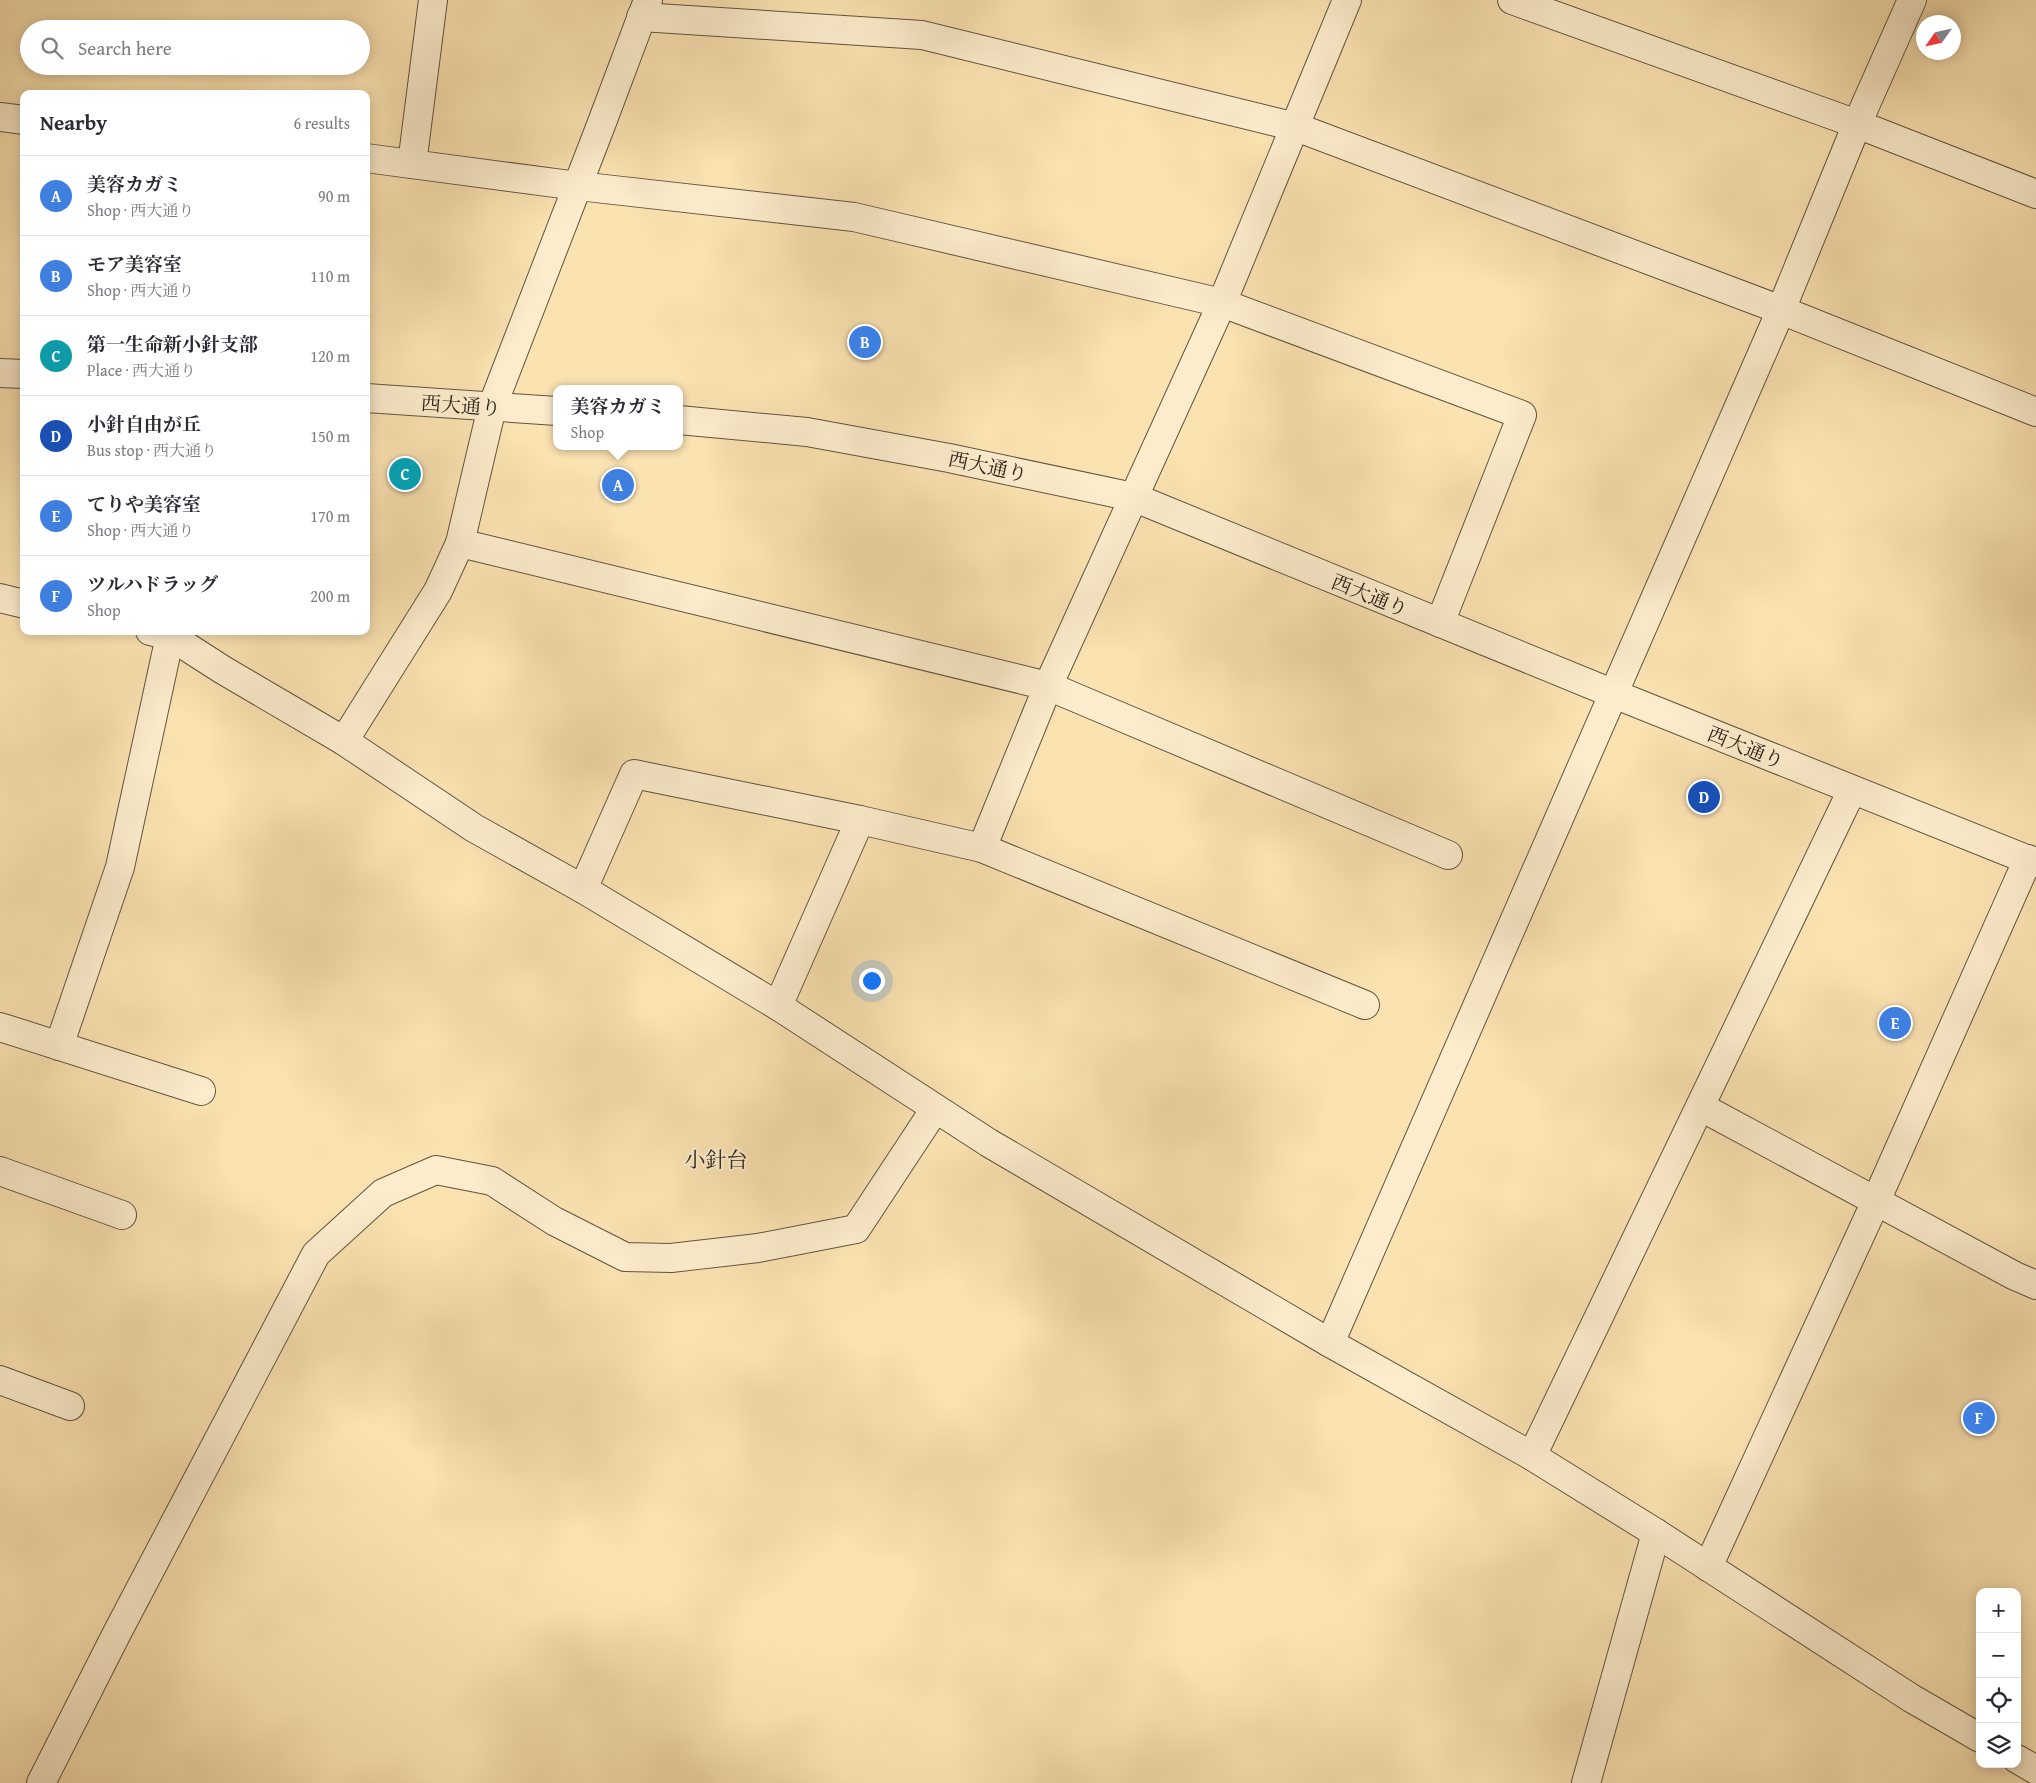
<!DOCTYPE html>
<html lang="en">
<head>
<meta charset="utf-8">
<style>
  body { margin:0; font-family:"Gentium Book Plus","Noto Serif JP",serif; background:#f7f7f7; color:#2b2b33 }
  .controls { position:absolute; right:15px; bottom:15px; display:grid; overflow:hidden; border-radius:10px; box-shadow:0 2px 12px #0003 }
  .controls button { width:45px; height:45px; display:grid; place-items:center; padding:0; border:0; border-bottom:1px solid #e1e1e2; background:#fff; color:#2b2b33; font:25px sans-serif }
  .compass { position:absolute; left:1916px; top:15px; width:45px; height:45px; border-radius:50%; background:#fff; box-shadow:0 2px 12px #0003; rotate:236deg }
  .you { position:absolute; left:871px; top:980px; width:18px; height:18px; margin:-12px; border:4px solid #fff; border-radius:50%; background:#1a73e8; box-shadow:0 0 0 8px #1a73e833 }
  .badge { display:grid; place-items:center; width:32px; height:32px; border-radius:50%; background:#8f2418; color:#fff; font-size:16px; font-weight:700 }
  .pin { position:absolute; translate:-50% -50%; border:2px solid #fff; box-shadow:0 1px 5px #0006 }
  .popup { position:absolute; left:553px; top:385px; width:130px; height:65px; box-sizing:border-box; display:grid; place-content:center; border-radius:10px; background:#fff; filter:drop-shadow(0 1px 4px #0005); font-size:16px; white-space:nowrap; color:#7c7c81 }
  .popup b { font-size:19px; color:#2b2b33 }
  .popup::after { content:''; position:absolute; left:50%; top:100%; margin-left:-10px; border:10px solid transparent; border-top-color:#fff }
  .list { margin:0; padding:0; list-style:none }
  h2 { display:flex; justify-content:space-between; align-items:center; height:65px; margin:0; padding:0 20px; font-size:21px }
  h2 small { font-size:16px; font-weight:400; color:#7c7c81 }
  .list li { display:grid; grid-template-columns:32px 1fr auto; gap:15px; align-items:center; box-sizing:border-box; height:80px; padding:0 20px; border-top:1px solid #e1e1e2 }
  .list b { display:block; font-size:19px; white-space:nowrap }
  .list p { margin:0; font-size:16px; white-space:nowrap; color:#7c7c81 }
  .list em { font-size:16px; font-style:normal; color:#7c7c81 }
  .icon { flex:none; width:28px; height:28px; fill:none; stroke:currentColor; stroke-width:2; stroke-linecap:round; stroke-linejoin:round }
  .map { position:relative; flex:none; width:2036px; height:1783px; overflow:hidden }
  .search { position:absolute; background:#fff; box-shadow:0 2px 12px #0003; left:20px; top:20px; width:350px; height:55px; display:flex; align-items:center; gap:12px; box-sizing:border-box; padding:0 18px; border-radius:28px; color:#7c7c81; font-size:19px }
  .panel { position:absolute; background:#fff; box-shadow:0 2px 12px #0003; left:20px; top:90px; width:350px; height:545px; border-radius:10px }
  .map>svg:first-child { display:block }
  .lines { fill:none; stroke-linecap:round; stroke-linejoin:round }
  .minor-casing { stroke:#605440; stroke-width:30 }
  .minor { stroke:#fceccc; stroke-width:28 }
  .labels { text-anchor:middle; dominant-baseline:central; stroke-width:4.5; stroke-linejoin:round; paint-order:stroke }
  .street-label { font-size:20px; fill:#2d241b; stroke:#fceccc }
  .neighbourhood-label { font-size:21px; fill:#2d241b; stroke:#fceccc }
</style>
</head>
<body>
<div class="map">
<svg width="2036" height="1783" viewBox="0 0 2036 1783">
  <rect width="100%" height="100%" fill="#fbe2b1"/>
  <filter id="stains"><feTurbulence type="fractalNoise" baseFrequency=".004" numOctaves="4"/><feColorMatrix values="0 0 0 0 .2 0 0 0 0 .09 0 0 0 0 .02 0 0 0 .5 -.17"/></filter>
  <radialGradient id="worn" r=".72"><stop offset=".6" stop-color="#630" stop-opacity="0"/><stop offset="1" stop-color="#630" stop-opacity=".3"/></radialGradient>
  <g class="lines">
    <g class="minor-casing">
      <g id="minor">
        <path d="M 1512,0 L 1857,124 L 2036,194"/>
        <path d="M 641,17 L 922,35 L 1296,127 L 1781,310 L 2036,412"/>
        <path d="M 0,117 L 24,120"/>
        <path d="M 366,158 L 578,186 L 854,217 L 1222,303 L 1522,415 L 1440,623"/>
        <path d="M 412,164 L 433,0"/>
        <path d="M 0,373 L 24,374"/>
        <path d="M 366,398 L 557,411"/>
        <path d="M 679,420 L 807,432 L 949,458 L 1133,497 L 1614,694 L 2036,863"/>
        <path d="M 460,543 L 1048,686 L 1448,855"/>
        <path d="M 0,598 L 24,604"/>
        <path d="M 150,631 L 170,636 L 223,670 L 344,741 L 474,828 L 583,889 L 778,1006 L 989,1143 L 1330,1343 L 1532,1456 L 1656,1533 L 1911,1698 L 1980,1738"/>
        <path d="M 344,741 L 438,591 L 460,543 L 492,407 L 601,125 L 648,0"/>
        <path d="M 982,848 L 1048,686 L 1222,303 L 1347,0"/>
        <path d="M 583,889 L 634,774 L 860,820 L 982,848 L 1365,1005"/>
        <path d="M 778,1006 L 860,820"/>
        <path d="M 0,1027 L 201,1091"/>
        <path d="M 59,1046 L 120,867 L 170,636"/>
        <path d="M 1701,1107 L 2015,1276 L 2036,1285"/>
        <path d="M 0,1171 L 122,1215"/>
        <path d="M 1330,1343 L 1781,310 L 1857,124 L 1912,0"/>
        <path d="M 0,1380 L 70,1406"/>
        <path d="M 1532,1456 L 1852,790"/>
        <path d="M 1708,1567 L 1876,1201 L 2028,859"/>
        <path d="M 2017,1759 L 2036,1770"/>
        <path d="M 41,1783 L 117,1633 L 316,1254 L 383,1193 L 436,1170 L 492,1181 L 554,1221 L 625,1257 L 671,1258 L 758,1248 L 856,1229 L 935,1109"/>
        <path d="M 1586,1783 L 1656,1533"/>
      </g>
    </g>
    <use href="#minor" class="minor"/>
  </g>
  <g class="labels">
    <g class="street-label">
      <text transform="translate(461 405) rotate(4)">西大通り</text>
      <text transform="translate(988 466) rotate(12)">西大通り</text>
      <text transform="translate(1370 595) rotate(22)">西大通り</text>
      <text transform="translate(1746 747) rotate(22)">西大通り</text>
    </g>
    <g class="neighbourhood-label">
      <text x="716" y="1159">小針台</text>
    </g>
  </g>
  <rect width="100%" height="100%" filter="url(#stains)"/>
  <rect width="100%" height="100%" fill="url(#worn)"/>
</svg>
<div class="controls">
<button>+</button>
<button>−</button>
<button><svg class="icon" aria-label="locate" viewBox="0 0 24 24"><circle cx="12" cy="12" r="6"/><path d="M12 2v4M12 18v4M2 12h4M18 12h4"/></svg></button>
<button><svg class="icon" aria-label="layers" viewBox="0 0 24 24"><path d="M12 4l9 5-9 5-9-5zM3 14l9 5 9-5"/></svg></button>
</div>
<svg class="compass" viewBox="-18 -18 36 36"><path d="M0-13l5 13h-10z" fill="#e53935"/><path d="M0 13l5-13h-10z" fill="#7c7c81"/></svg>
<div class="you"></div>
<div class="pin badge" style="left:618px;top:485px;background:#3f7fe0">A</div>
<div class="popup"><b>美容カガミ</b>Shop</div>
<div class="pin badge" style="left:865px;top:342px;background:#3f7fe0">B</div>
<div class="pin badge" style="left:405px;top:474px;background:#0f9aa8">C</div>
<div class="pin badge" style="left:1704px;top:797px;background:#1a4fb4">D</div>
<div class="pin badge" style="left:1895px;top:1023px;background:#3f7fe0">E</div>
<div class="pin badge" style="left:1979px;top:1418px;background:#3f7fe0">F</div>
<div class="search"><svg class="icon" aria-label="search" viewBox="0 0 24 24"><circle cx="10" cy="10" r="6"/><path d="M15 15l6 6"/></svg>Search here</div>
<section class="panel">
<h2>Nearby<small>6 results</small></h2>
<ul class="list">
<li><span class="badge" style="background:#3f7fe0">A</span><div><b>美容カガミ</b><p>Shop · 西大通り</p></div><em>90 m</em></li>
<li><span class="badge" style="background:#3f7fe0">B</span><div><b>モア美容室</b><p>Shop · 西大通り</p></div><em>110 m</em></li>
<li><span class="badge" style="background:#0f9aa8">C</span><div><b>第一生命新小針支部</b><p>Place · 西大通り</p></div><em>120 m</em></li>
<li><span class="badge" style="background:#1a4fb4">D</span><div><b>小針自由が丘</b><p>Bus stop · 西大通り</p></div><em>150 m</em></li>
<li><span class="badge" style="background:#3f7fe0">E</span><div><b>てりや美容室</b><p>Shop · 西大通り</p></div><em>170 m</em></li>
<li><span class="badge" style="background:#3f7fe0">F</span><div><b>ツルハドラッグ</b><p>Shop</p></div><em>200 m</em></li>
</ul>
</section>
</div>
</body>
</html>
